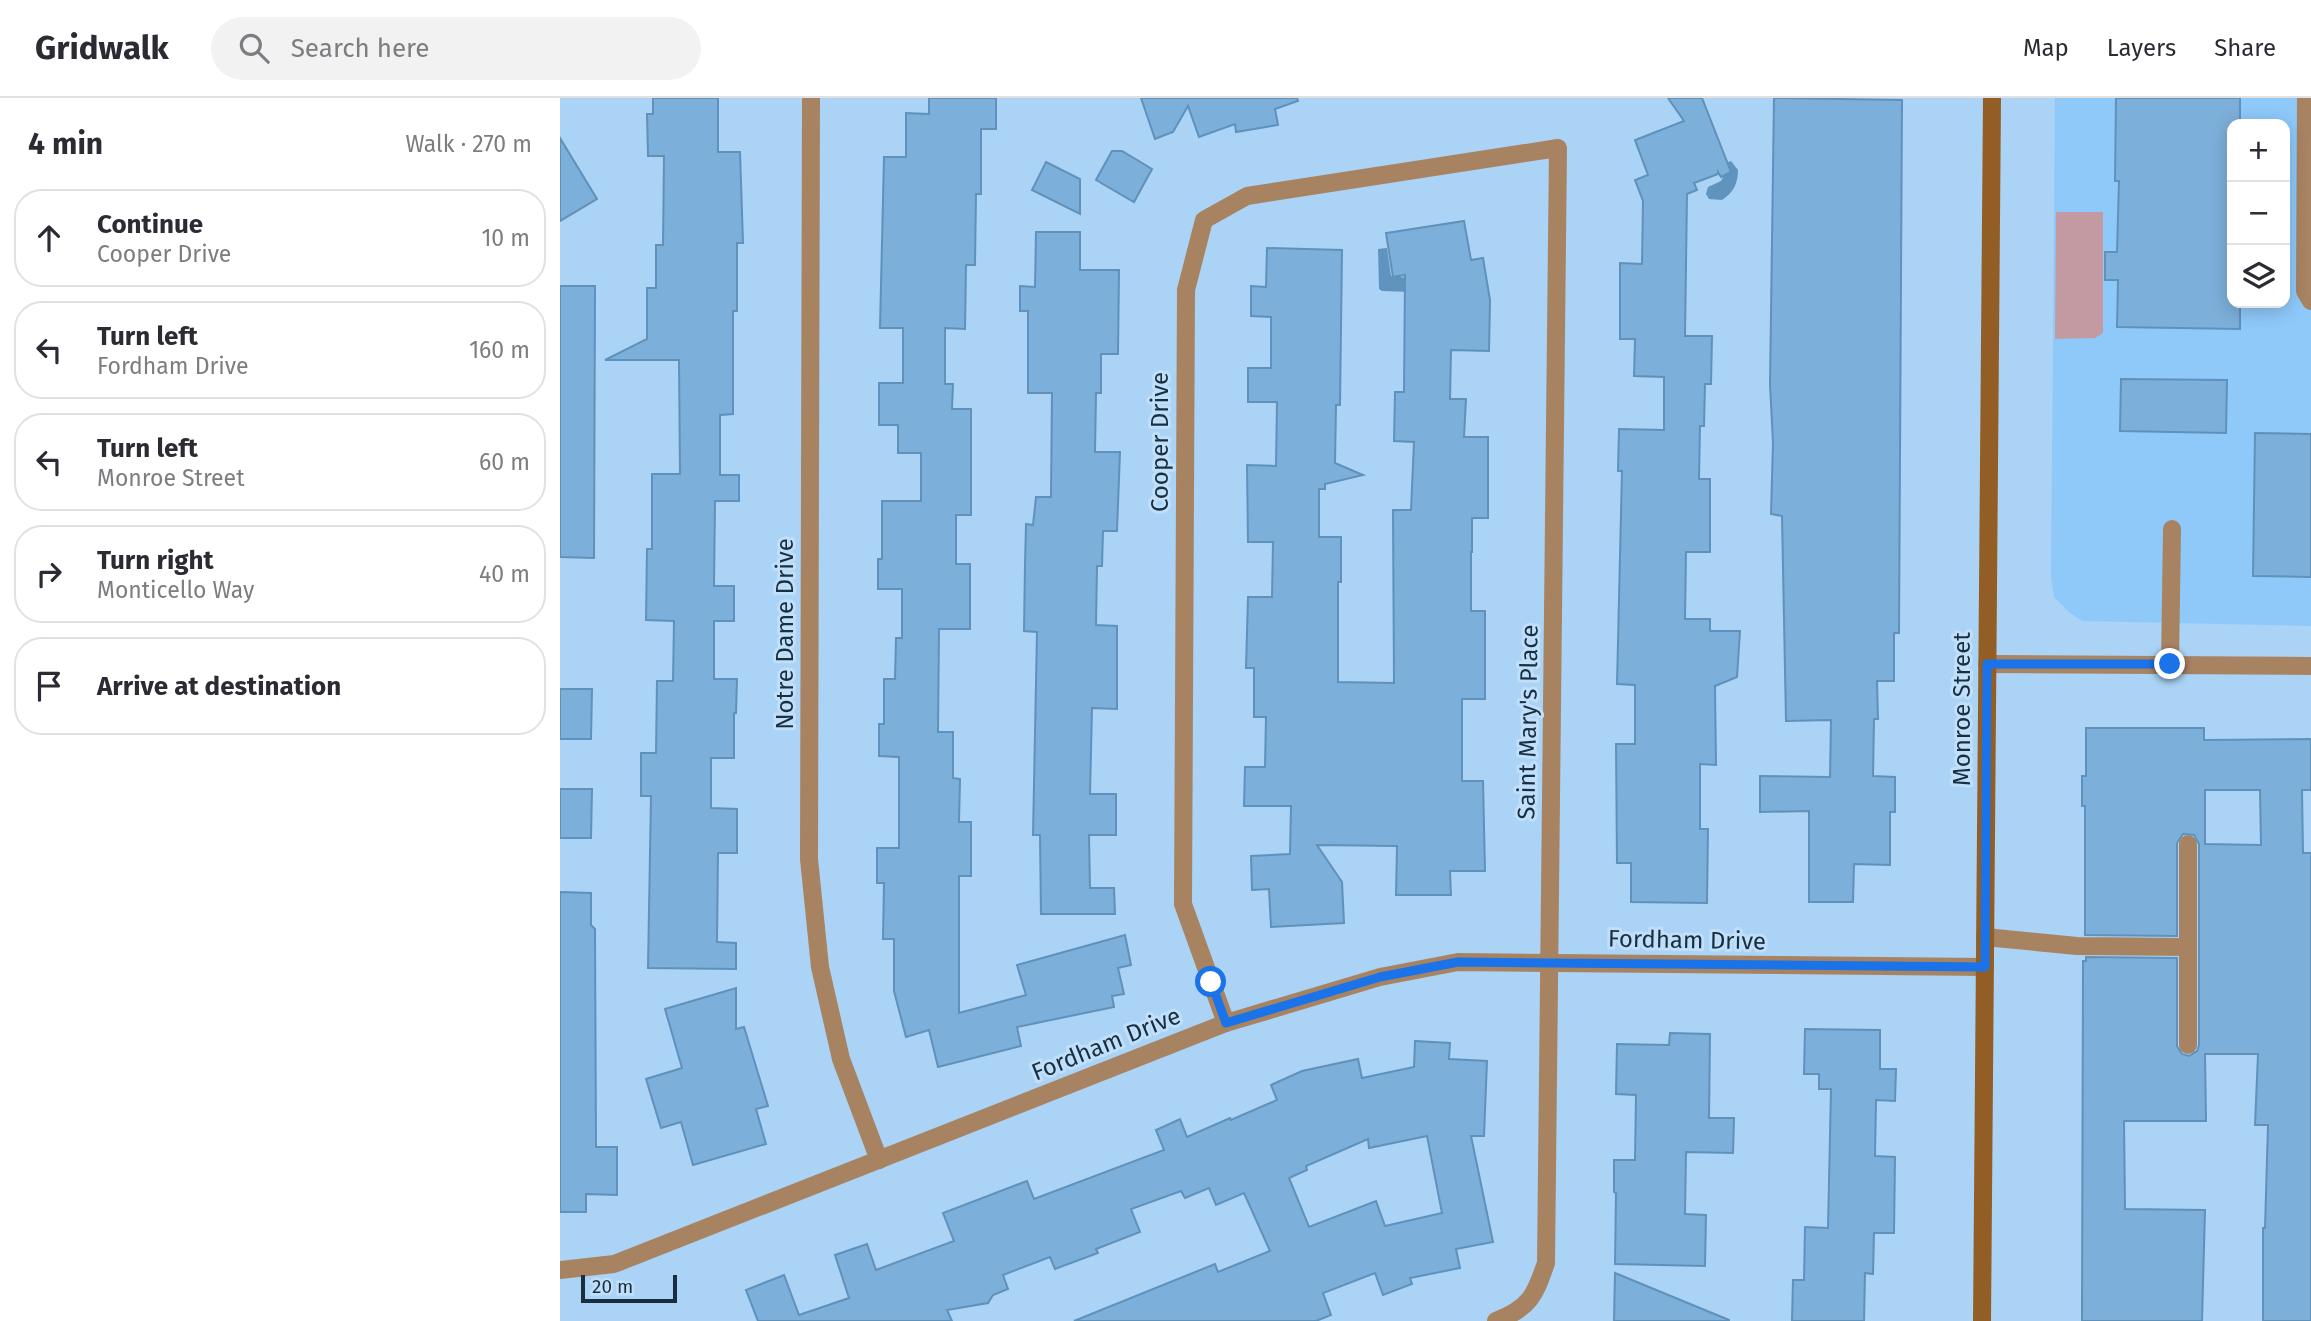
<!DOCTYPE html>
<html lang="en">
<head>
<meta charset="utf-8">
<style>
  body { margin:0; font-family:"Fira Sans",sans-serif; background:#f2f2f3; color:#2b2b33 }
  .controls { position:absolute; right:21px; top:21px; display:grid; overflow:hidden; border-radius:14px; box-shadow:0 4px 18px #0003 }
  .controls button { width:63px; height:63px; display:grid; place-items:center; padding:0; border:0; border-bottom:2px solid #e1e1e2; background:#fff; color:#2b2b33; font:35px sans-serif }
  .scale { position:absolute; left:21px; bottom:18px; width:96px; box-sizing:border-box; padding-left:7px; border:4px solid #192e3f; border-top:0; font-size:19px; line-height:24px; white-space:nowrap; color:#192e3f; -webkit-text-stroke:5px #c0dffa; paint-order:stroke }
  .stop { position:absolute; width:21px; height:21px; margin:-16px; border:5px solid #1a73e8; border-radius:50%; background:#fff }
  .stop.end { background:#1a73e8; border-color:#fff; box-shadow:0 2px 7px #0008 }
  .list { margin:0; padding:0; list-style:none }
  h2 { display:flex; justify-content:space-between; align-items:center; height:91px; margin:0; padding:0 28px; font-size:30px }
  h2 small { font-size:23px; font-weight:400; color:#7c7c81 }
  .list li { display:grid; grid-template-columns:46px 1fr auto; gap:21px; align-items:center; box-sizing:border-box; height:98px; margin:0 14px 14px; padding:0 14px; border:2px solid #e1e1e2; border-radius:28px }
  .list b { display:block; font-size:26px; white-space:nowrap }
  .list p { margin:0; font-size:23px; white-space:nowrap; color:#7c7c81 }
  .list em { font-size:23px; font-style:normal; color:#7c7c81 }
  .icon { flex:none; width:38px; height:38px; fill:none; stroke:currentColor; stroke-width:2; stroke-linecap:round; stroke-linejoin:round }
  .map { position:relative; flex:none; width:1751px; height:1223px; overflow:hidden }
  header { display:flex; align-items:center; gap:42px; box-sizing:border-box; height:98px; padding:0 35px; background:#fff; border-bottom:2px solid #e1e1e2 }
  header strong { font-size:33px }
  nav { display:flex; gap:38px; margin-inline-start:auto; font-size:24px }
  .search { width:490px; height:63px; background:#f2f2f3; display:flex; align-items:center; gap:18px; box-sizing:border-box; padding:0 24px; border-radius:38px; color:#7c7c81; font-size:26px }
  main { display:flex }
  aside { flex:1; background:#fff }
  .map>svg:first-child { display:block }
  .built { fill:#8ec9fa; fill-rule:evenodd }
  .green { fill:#c399a2 }
  .water { fill:#6094be }
  .building { fill:#7cafd9; stroke:#5f91ba; stroke-width:2; fill-rule:evenodd }
  .lines { fill:none; stroke-linecap:round; stroke-linejoin:round }
  .lane { stroke:#a88362; stroke-width:18 }
  .street { stroke:#a88362; stroke-width:18 }
  .secondary { stroke:#925e26; stroke-width:18 }
  .route { stroke:#1a73e8; stroke-width:9 }
  .labels { text-anchor:middle; dominant-baseline:central; stroke-width:6; stroke-linejoin:round; paint-order:stroke }
  .street-label { font-size:24px; fill:#192e3f; stroke:#c0dffa }
</style>
</head>
<body>
<header>
<strong>Gridwalk</strong>
<div class="search"><svg class="icon" aria-label="search" viewBox="0 0 24 24"><circle cx="10" cy="10" r="6"/><path d="M15 15l6 6"/></svg>Search here</div>
<nav><a>Map</a><a>Layers</a><a>Share</a></nav>
</header>
<main>
<aside>
<h2>4 min<small>Walk · 270 m</small></h2>
<ul class="list">
<li><svg class="icon" aria-label="ahead" viewBox="0 0 24 24"><path d="M12 20V5M6 11l6-6 6 6"/></svg><div><b>Continue</b><p>Cooper Drive</p></div><em>10 m</em></li>
<li><svg class="icon" aria-label="left" viewBox="0 0 24 24"><path d="M17 20v-9H6M10 6l-5 5 5 5"/></svg><div><b>Turn left</b><p>Fordham Drive</p></div><em>160 m</em></li>
<li><svg class="icon" aria-label="left" viewBox="0 0 24 24"><path d="M17 20v-9H6M10 6l-5 5 5 5"/></svg><div><b>Turn left</b><p>Monroe Street</p></div><em>60 m</em></li>
<li><svg class="icon" aria-label="right" viewBox="0 0 24 24"><path d="M7 20v-9h11M14 6l5 5-5 5"/></svg><div><b>Turn right</b><p>Monticello Way</p></div><em>40 m</em></li>
<li><svg class="icon" aria-label="arrive" viewBox="0 0 24 24"><path d="M6 21V4h12l-3 4 3 4H6"/></svg><div><b>Arrive at destination</b></div></li>
</ul>
</aside>
<div class="map">
<svg width="1751" height="1223" viewBox="0 0 1751 1223">
  <rect width="100%" height="100%" fill="#aad3f6"/>
  <path class="built" d="M 1495,0 L 1751,0 L 1751,528 L 1522,523 L 1509,514 L 1494,499 L 1491,479 ZM 1672,26 L 1725,26 L 1725,205 L 1672,205 Z"/>
  <path class="green" d="M 1496,114 L 1543,114 L 1543,235 L 1535,240 L 1495,241 Z"/>
  <g class="water">
    <path d="M 1171,63 L 1178,72 C 1178,86 1173,95 1162,102 L 1149,101 L 1146,96 L 1148,89 L 1161,83 L 1163,79 L 1160,67 Z"/>
    <path d="M 827,150 L 831,178 L 849,180 L 850,194 L 822,193 L 819,191 L 818,151 Z"/>
  </g>
  <g class="building">
    <path d="M 93,0 L 158,0 L 158,54 L 180,54 L 183,145 L 177,145 L 177,213 L 173,213 L 173,316 L 160,317 L 160,377 L 179,377 L 179,403 L 155,403 L 154,488 L 174,488 L 174,523 L 154,523 L 154,581 L 177,581 L 176,615 L 174,615 L 174,660 L 151,660 L 151,710 L 177,711 L 177,755 L 158,755 L 157,844 L 176,845 L 176,871 L 88,870 L 91,698 L 81,698 L 81,655 L 96,655 L 97,583 L 113,583 L 114,523 L 86,522 L 87,451 L 92,451 L 92,376 L 120,376 L 119,262 L 45,262 L 87,241 L 87,190 L 96,190 L 96,147 L 103,147 L 104,58 L 88,58 L 87,16 L 93,16 Z"/>
    <path d="M 369,0 L 436,0 L 436,31 L 421,31 L 421,96 L 416,96 L 415,167 L 406,167 L 405,231 L 385,230 L 385,286 L 393,286 L 392,311 L 411,311 L 411,417 L 396,417 L 396,466 L 410,466 L 410,531 L 379,531 L 378,634 L 393,634 L 393,680 L 400,681 L 399,724 L 411,724 L 411,778 L 399,778 L 399,915 L 466,897 L 457,867 L 565,837 L 571,867 L 558,870 L 564,896 L 552,898 L 554,909 L 457,929 L 461,948 L 378,969 L 369,932 L 346,939 L 334,893 L 334,841 L 323,841 L 324,785 L 317,785 L 317,750 L 339,750 L 339,659 L 319,658 L 319,626 L 324,626 L 324,581 L 335,581 L 336,540 L 342,540 L 342,491 L 318,491 L 318,461 L 322,461 L 322,403 L 361,403 L 361,355 L 338,355 L 338,327 L 319,327 L 319,285 L 343,285 L 343,230 L 320,230 L 324,59 L 346,59 L 346,15 L 369,16 Z"/>
    <path d="M 581,0 L 737,0 L 738,3 L 715,11 L 718,27 L 676,34 L 675,26 L 639,39 L 628,8 L 613,34 L 595,41 Z"/>
    <path d="M 1108,0 L 1142,0 L 1171,74 L 1161,79 L 1158,74 L 1158,76 L 1134,85 L 1137,92 L 1127,96 L 1125,238 L 1152,238 L 1151,286 L 1145,286 L 1144,328 L 1140,328 L 1139,381 L 1150,381 L 1150,454 L 1126,454 L 1125,521 L 1150,521 L 1150,533 L 1180,533 L 1177,579 L 1155,588 L 1156,667 L 1140,666 L 1140,731 L 1148,731 L 1147,805 L 1071,804 L 1071,765 L 1057,765 L 1056,646 L 1075,646 L 1075,587 L 1057,586 L 1062,373 L 1058,373 L 1059,331 L 1104,332 L 1104,279 L 1074,278 L 1075,241 L 1060,241 L 1060,165 L 1082,166 L 1083,103 L 1075,82 L 1088,77 L 1075,42 L 1124,23 Z"/>
    <path d="M 1214,0 L 1342,2 L 1339,535 L 1334,535 L 1334,583 L 1317,583 L 1318,621 L 1314,621 L 1313,678 L 1335,679 L 1335,714 L 1330,714 L 1330,767 L 1294,766 L 1293,804 L 1249,804 L 1249,713 L 1200,714 L 1200,678 L 1270,679 L 1271,622 L 1226,623 L 1222,418 L 1211,416 L 1213,344 L 1210,287 Z"/>
    <path d="M 1556,0 L 1680,0 L 1680,26 L 1672,26 L 1672,205 L 1680,205 L 1680,231 L 1557,229 L 1558,182 L 1545,182 L 1545,154 L 1557,154 L 1559,83 L 1555,83 Z"/>
    <path d="M 0,40 L 37,101 L 0,123 Z"/>
    <path d="M 552,53 L 562,53 L 592,71 L 574,104 L 536,82 Z"/>
    <path d="M 486,64 L 520,81 L 520,116 L 472,92 Z"/>
    <path d="M 904,123 L 911,162 L 923,160 L 930,202 L 929,253 L 891,252 L 890,301 L 906,301 L 904,339 L 928,339 L 928,420 L 912,420 L 912,454 L 911,454 L 911,513 L 925,513 L 925,601 L 902,601 L 902,683 L 923,683 L 925,773 L 890,773 L 891,797 L 836,797 L 837,748 L 757,747 L 782,784 L 784,825 L 711,829 L 709,791 L 692,792 L 691,758 L 730,756 L 731,708 L 684,708 L 685,669 L 705,669 L 706,619 L 694,619 L 694,570 L 686,570 L 688,499 L 712,499 L 713,444 L 688,444 L 687,367 L 716,368 L 717,304 L 688,304 L 688,270 L 711,270 L 711,219 L 691,218 L 691,188 L 706,189 L 707,150 L 782,152 L 780,307 L 776,307 L 775,365 L 803,377 L 765,386 L 765,391 L 759,391 L 759,439 L 781,439 L 781,484 L 778,484 L 778,584 L 834,585 L 833,412 L 851,412 L 854,344 L 834,343 L 835,294 L 844,294 L 845,177 L 833,179 L 826,135 Z"/>
    <path d="M 476,134 L 520,134 L 520,172 L 559,172 L 558,256 L 541,256 L 541,295 L 536,295 L 535,354 L 560,354 L 557,433 L 543,433 L 542,468 L 537,468 L 536,527 L 557,528 L 557,611 L 532,610 L 530,696 L 556,696 L 556,737 L 529,737 L 530,790 L 554,790 L 555,816 L 481,816 L 480,737 L 473,737 L 477,534 L 464,533 L 465,467 L 466,426 L 473,427 L 476,399 L 491,399 L 492,295 L 468,295 L 468,213 L 460,213 L 460,188 L 475,189 Z"/>
    <path d="M 0,188 L 35,188 L 34,460 L 0,459 Z"/>
    <path d="M 1561,281 L 1667,282 L 1666,335 L 1560,333 Z"/>
    <path d="M 1695,335 L 1751,336 L 1751,479 L 1693,478 Z"/>
    <path d="M 0,591 L 32,591 L 31,641 L 0,641 Z"/>
    <path d="M 1526,630 L 1644,630 L 1644,642 L 1751,641 L 1751,692 L 1742,692 L 1743,755 L 1751,755 L 1751,1223 L 1703,1223 L 1703,1130 L 1705,1130 L 1708,1027 L 1695,1027 L 1698,956 L 1645,956 L 1646,1023 L 1564,1023 L 1565,1111 L 1645,1112 L 1642,1223 L 1522,1223 L 1523,863 L 1526,863 L 1526,859 L 1617,860 L 1617,948 L 1622,956 L 1629,958 L 1637,953 L 1639,947 L 1639,746 L 1634,737 L 1623,736 L 1617,745 L 1617,838 L 1525,837 L 1525,708 L 1522,708 L 1522,678 L 1526,678 ZM 1645,692 L 1700,692 L 1701,747 L 1645,746 Z"/>
    <path d="M 0,691 L 32,691 L 31,740 L 0,740 Z"/>
    <path d="M 0,794 L 31,795 L 31,827 L 35,831 L 36,1049 L 57,1049 L 57,1097 L 26,1096 L 26,1114 L 0,1114 Z"/>
    <path d="M 176,890 L 176,931 L 184,929 L 208,1008 L 196,1011 L 206,1046 L 133,1067 L 121,1024 L 101,1030 L 86,981 L 122,970 L 105,911 Z"/>
    <path d="M 1245,931 L 1320,932 L 1320,971 L 1336,971 L 1335,1003 L 1316,1002 L 1315,1058 L 1335,1059 L 1334,1135 L 1314,1135 L 1313,1176 L 1305,1175 L 1304,1223 L 1232,1223 L 1233,1182 L 1244,1182 L 1245,1129 L 1268,1130 L 1271,991 L 1259,991 L 1259,976 L 1244,976 Z"/>
    <path d="M 1110,935 L 1150,936 L 1149,1020 L 1174,1020 L 1173,1055 L 1126,1054 L 1125,1116 L 1146,1117 L 1145,1168 L 1055,1166 L 1056,1095 L 1054,1094 L 1054,1062 L 1075,1062 L 1076,997 L 1056,996 L 1057,946 L 1109,947 Z"/>
    <path d="M 855,943 L 890,945 L 889,961 L 927,963 L 924,1038 L 911,1038 L 933,1144 L 896,1151 L 900,1170 L 850,1180 L 852,1186 L 823,1197 L 815,1175 L 763,1195 L 771,1217 L 756,1223 L 514,1223 L 655,1166 L 658,1174 L 710,1153 L 684,1095 L 656,1107 L 649,1090 L 625,1100 L 621,1093 L 571,1111 L 580,1134 L 536,1151 L 538,1155 L 495,1171 L 490,1159 L 443,1177 L 448,1191 L 433,1197 L 428,1205 L 387,1212 L 392,1223 L 198,1223 L 186,1192 L 224,1177 L 239,1217 L 289,1200 L 275,1157 L 307,1146 L 316,1172 L 394,1143 L 383,1115 L 467,1083 L 474,1101 L 604,1052 L 596,1032 L 620,1021 L 627,1039 L 670,1020 L 671,1022 L 717,1002 L 711,987 L 742,973 L 798,961 L 802,980 L 854,969 ZM 867,1038 L 882,1115 L 825,1128 L 816,1103 L 749,1129 L 729,1080 L 747,1072 L 746,1068 L 808,1041 L 809,1050 Z"/>
    <path d="M 1055,1175 L 1169,1222 L 1169,1223 L 1054,1223 Z"/>
  </g>
  <g class="lines">
    <g class="lane">
      <path d="M 1746,0 L 1745,193 L 1751,203"/>
      <path d="M 1610,566 L 1612,431"/>
      <path d="M 1628,746 L 1628,947"/>
      <path d="M 1425,839 L 1517,848 L 1628,849"/>
    </g>
    <g class="street">
      <path d="M 251,0 L 249,761 L 260,869 L 281,961 L 319,1062"/>
      <path d="M 1427,566 L 1751,568"/>
      <path d="M 666,925 L 623,806 L 626,192 L 644,122 L 687,98 L 998,50 L 986,1165 C 975,1197 970,1210 936,1223"/>
      <path d="M 0,1172 L 54,1166 L 666,925 L 820,879 L 898,864 L 1425,869"/>
    </g>
    <path class="secondary" d="M 1422,1223 L 1432,0"/>
  </g>
  <g class="lines">
    <path class="route" d="M 651,884 L 666,925 L 820,879 L 898,864 L 1425,869 L 1427,566 L 1610,566"/>
  </g>
  <g class="labels">
    <g class="street-label">
      <text transform="translate(600 344) rotate(-90)">Cooper Drive</text>
      <text transform="translate(225 536) rotate(-90)">Notre Dame Drive</text>
      <text transform="translate(1402 611) rotate(-90)">Monroe Street</text>
      <text transform="translate(968 624) rotate(-89)">Saint Mary's Place</text>
      <text transform="translate(1127 842) rotate(1)">Fordham Drive</text>
      <text transform="translate(546 946) rotate(-22)">Fordham Drive</text>
    </g>
  </g>
</svg>
<div class="controls">
<button>+</button>
<button>−</button>
<button><svg class="icon" aria-label="layers" viewBox="0 0 24 24"><path d="M12 4l9 5-9 5-9-5zM3 14l9 5 9-5"/></svg></button>
</div>
<div class="scale">20 m</div>
<div class="stop" style="left:651px;top:884px"></div>
<div class="stop end" style="left:1610px;top:566px"></div>
</div>
</main>
</body>
</html>
